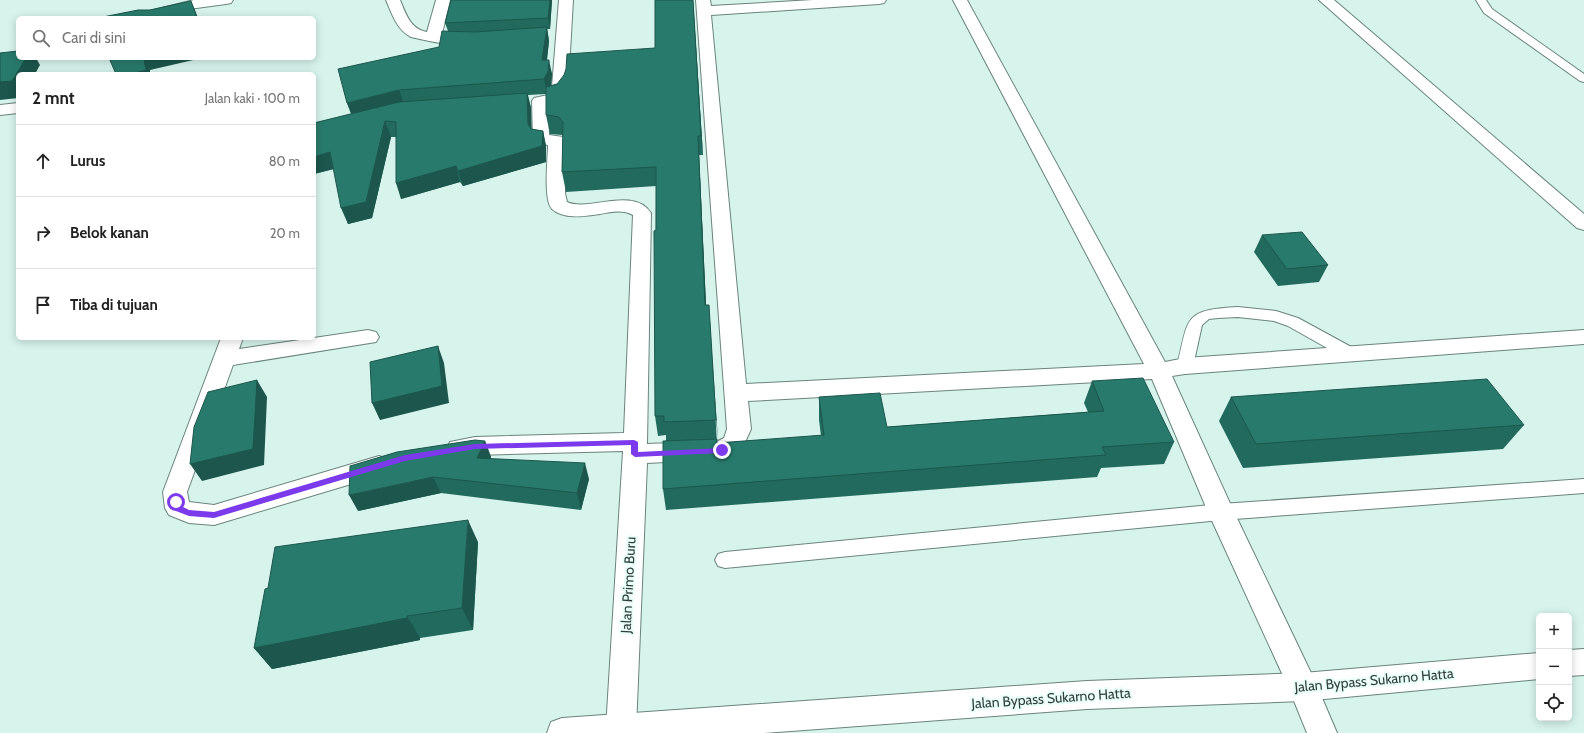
<!DOCTYPE html>
<html lang="id">
<head>
<meta charset="utf-8">
<style>
  body { margin:0; font-family:Cabin,sans-serif; background:#f2f2f2; color:#222 }
  .controls { position:absolute; right:12px; bottom:12px; display:grid; overflow:hidden; border-radius:6px; box-shadow:0 2px 10px #0003 }
  .controls button { width:36px; height:36px; display:grid; place-items:center; padding:0; border:0; border-bottom:1px solid #e0e0e0; background:#fff; color:#222; font:20px sans-serif }
  .stop { position:absolute; width:12px; height:12px; margin:-9px; border:3px solid #7c3aed; border-radius:50%; background:#fff }
  .stop.end { background:#7c3aed; border-color:#fff; box-shadow:0 1px 4px #0008 }
  .list { margin:0; padding:0; list-style:none }
  h2 { display:flex; justify-content:space-between; align-items:center; height:52px; margin:0; padding:0 16px; font-size:17px }
  h2 small { font-size:13px; font-weight:400; color:#767676 }
  .list li { display:grid; grid-template-columns:26px 1fr auto; gap:12px; align-items:center; box-sizing:border-box; height:72px; padding:0 16px; border-top:1px solid #e0e0e0 }
  .list b { display:block; font-size:15px; white-space:nowrap }
  .list em { font-size:13px; font-style:normal; color:#767676 }
  .icon { flex:none; width:22px; height:22px; fill:none; stroke:currentColor; stroke-width:2; stroke-linecap:round; stroke-linejoin:round }
  .map { position:relative; flex:none; width:1584px; height:733px; overflow:hidden }
  .search { position:absolute; background:#fff; box-shadow:0 2px 10px #0003; left:16px; top:16px; width:300px; height:44px; display:flex; align-items:center; gap:10px; box-sizing:border-box; padding:0 14px; border-radius:6px; color:#767676; font-size:15px }
  .panel { position:absolute; background:#fff; box-shadow:0 2px 10px #0003; left:16px; top:72px; width:300px; height:268px; border-radius:6px }
  .map>svg:first-child { display:block }
  .lines { fill:none; stroke-linecap:round; stroke-linejoin:round }
  .service-casing { stroke:#69847d; stroke-width:2 }
  .minor-casing { stroke:#69847d; stroke-width:2 }
  .trunk-casing { stroke:#69847d; stroke-width:2 }
  .service { fill:#fff; fill-rule:evenodd }
  .minor { fill:#fff; fill-rule:evenodd }
  .trunk { fill:#fff; fill-rule:evenodd }
  .wall { fill:#226a5d }
  .shaded-wall { fill:#1c564c }
  .building { fill:#287b6c; stroke:#1c564c }
  .route { fill:#7c3aed }
  .labels { text-anchor:middle; dominant-baseline:central; stroke-width:4; stroke-linejoin:round; paint-order:stroke }
  .near-street-label { font-size:14px; fill:#323d3b; stroke:#e8fff9 }
</style>
</head>
<body>
<div class="map">
<svg width="1584" height="733" viewBox="0 0 1584 733">
  <rect width="100%" height="100%" fill="#d6f3ec"/>
  <g class="lines">
    <g class="service-casing">
      <g id="service">
        <path d="M 1476,0 L 1486,0 L 1492,9 L 1584,74 L 1584,82 L 1580,81 L 1484,13 Z"/>
        <path d="M 1238,307 L 1276,311 L 1298,318 L 1355,349 L 1357,353 L 1355,357 L 1349,359 L 1343,357 L 1288,326 L 1274,321 L 1238,317 L 1218,318 L 1209,319 L 1202,325 L 1193,366 L 1191,370 L 1185,372 L 1179,370 L 1177,366 C 1189,317 1183,310 1238,307 Z"/>
        <path d="M 1584,479 L 1584,493 L 1221,520 L 725,568 L 718,566 L 715,560 L 718,554 L 725,552 L 1221,504 Z"/>
      </g>
    </g>
    <g class="minor-casing">
      <g id="minor">
        <path d="M 194,0 L 233,0 L 231,3 L 226,4 L 189,9 L 155,18 L 131,18 L 133,15 Z"/>
        <path d="M 386,0 L 400,0 C 406,14 410,29 427,32 L 436,0 L 450,0 L 442,34 C 453,36 464,33 475,36 L 477,39 L 475,42 C 454,47 432,42 411,37 C 397,30 392,14 386,0 Z"/>
        <path d="M 559,0 L 573,0 L 568,87 C 564,99 560,102 548,105 L 549,135 L 563,137 L 565,141 L 565,193 L 567,202 C 589,212 633,186 651,213 L 647,444 L 718,441 L 724,438 L 727,429 L 696,0 L 710,0 L 711,6 L 813,0 L 886,0 L 884,3 L 879,4 L 711,15 L 746,384 L 1144,364 L 953,0 L 967,0 L 1165,362 L 1185,358 L 1584,330 L 1584,344 L 1185,374 L 1172,376 L 1234,512 L 1313,677 L 1337,733 L 1307,733 L 1290,691 L 1208,512 L 1152,379 L 748,401 L 751,429 L 741,451 L 722,459 L 647,463 L 636,729 L 634,733 L 608,733 L 606,729 L 623,451 L 475,455 L 458,458 L 450,456 L 446,449 L 450,442 L 475,437 L 624,433 L 633,215 C 622,209 611,212 600,214 C 586,216 564,220 552,209 C 543,200 548,158 548,145 L 535,143 L 533,139 L 532,101 L 534,98 L 548,95 L 552,87 Z"/>
        <path d="M 1319,0 L 1334,0 L 1584,214 L 1584,230 L 1577,228 Z"/>
        <path d="M 18,103 L 18,113 L 0,115 L 0,105 Z"/>
        <path d="M 368,330 L 376,332 L 379,337 L 376,342 L 233,365 L 187,492 L 189,502 L 214,505 L 379,456 L 388,459 L 391,466 L 388,473 L 214,525 L 189,523 L 169,515 L 165,508 L 163,492 L 221,338 L 243,338 L 239,349 Z"/>
      </g>
    </g>
    <g class="trunk-casing">
      <g id="trunk">
        <path d="M 1584,649 L 1584,675 L 1569,676 L 1569,650 Z"/>
        <path d="M 1539,653 L 1539,679 L 1303,701 L 1087,709 L 764,733 L 547,733 L 551,722 L 562,718 L 1087,681 L 1303,673 Z"/>
      </g>
    </g>
    <use href="#service" class="service"/>
    <use href="#minor" class="minor"/>
    <use href="#trunk" class="trunk"/>
  </g>
  <g class="wall">
    <path d="M 451,0 L 552,0 L 550,29 L 547,29 L 549,41 L 547,60 L 552,74 L 551,86 L 557,84 L 655,48 L 693,0 L 703,155 L 699,155 L 706,305 L 710,325 L 717,443 L 821,436 L 819,420 L 819,397 L 887,427 L 1088,412 L 1084,403 L 1092,381 L 1174,442 L 1164,464 L 1101,468 L 1097,477 L 666,510 L 663,489 L 666,441 L 666,435 L 658,436 L 655,416 L 656,186 L 566,192 L 562,172 L 563,135 L 550,134 L 546,115 L 546,94 L 528,95 L 531,108 L 531,129 L 543,131 L 546,146 L 546,162 L 463,186 L 460,182 L 401,199 L 396,137 L 391,137 L 372,218 L 348,224 L 334,169 L 314,174 L 314,123 L 351,114 L 347,103 L 439,47 L 448,31 L 445,23 Z"/>
    <path d="M 1262,235 L 1328,265 L 1319,282 L 1278,286 L 1254,252 Z"/>
    <path d="M 1231,397 L 1524,425 L 1503,449 L 1243,468 L 1219,421 Z"/>
    <path d="M 485,441 L 491,457 L 491,459 L 589,479 L 581,510 L 441,493 L 358,511 Z"/>
    <path d="M 478,542 L 473,630 L 420,638 L 420,640 L 272,669 L 254,648 Z"/>
  </g>
  <g class="shaded-wall">
    <path d="M 550,0 L 552,0 L 550,29 L 548,18 Z"/>
    <path d="M 693,0 L 703,155 L 701,136 Z"/>
    <path d="M 191,1 L 195,10 L 198,18 L 197,18 Z"/>
    <path d="M 547,27 L 549,41 L 545,75 L 542,60 Z"/>
    <path d="M 26,58 L 36,58 L 40,65 L 35,74 L 18,74 L 18,98 L 0,100 L 0,82 Z"/>
    <path d="M 152,58 L 202,58 L 150,70 L 150,74 L 131,74 L 144,60 Z"/>
    <path d="M 549,60 L 552,74 L 551,87 L 547,94 L 544,79 Z"/>
    <path d="M 399,90 L 404,104 L 353,117 L 347,103 Z"/>
    <path d="M 527,93 L 531,108 L 532,140 L 528,124 Z"/>
    <path d="M 385,121 L 391,137 L 372,218 L 348,224 L 341,208 Z"/>
    <path d="M 543,131 L 546,146 L 546,162 L 463,186 L 458,171 Z"/>
    <path d="M 698,136 L 699,155 L 707,325 L 705,305 Z"/>
    <path d="M 330,152 L 337,168 L 314,174 L 314,157 Z"/>
    <path d="M 456,166 L 460,182 L 401,199 L 396,183 Z"/>
    <path d="M 709,305 L 710,325 L 718,440 L 716,420 Z"/>
    <path d="M 438,346 L 444,363 L 449,403 L 380,420 L 372,403 Z"/>
    <path d="M 257,380 L 267,397 L 264,465 L 202,481 L 190,464 Z"/>
    <path d="M 485,441 L 491,457 L 483,475 L 477,458 Z"/>
    <path d="M 585,463 L 589,479 L 581,510 L 577,493 Z"/>
    <path d="M 433,477 L 441,493 L 358,511 L 349,495 Z"/>
    <path d="M 468,520 L 478,542 L 473,630 L 462,608 Z"/>
    <path d="M 407,616 L 420,638 L 420,640 L 272,669 L 254,648 Z"/>
  </g>
  <g class="building">
    <path d="M 451,0 L 550,0 L 548,18 L 445,23 Z"/>
    <path d="M 655,0 L 693,0 L 701,136 L 698,136 L 705,305 L 709,305 L 716,420 L 664,422 L 664,416 L 655,416 L 654,231 L 656,230 L 656,167 L 562,172 L 563,122 L 559,117 L 546,115 L 546,87 L 557,84 L 564,75 L 566,69 L 567,54 L 655,48 Z"/>
    <path d="M 191,1 L 197,18 L 98,18 L 138,10 L 150,10 Z"/>
    <path d="M 547,27 L 542,60 L 549,60 L 548,72 L 544,79 L 399,90 L 347,103 L 338,69 L 439,47 L 442,31 L 475,32 Z"/>
    <path d="M 18,51 L 18,58 L 26,58 L 12,81 L 0,82 L 0,53 Z"/>
    <path d="M 109,58 L 152,58 L 144,60 L 146,70 L 131,74 L 116,74 Z"/>
    <path d="M 527,93 L 528,124 L 531,129 L 543,131 L 542,146 L 458,171 L 456,166 L 396,183 L 396,122 L 385,121 L 366,202 L 341,208 L 330,152 L 314,157 L 314,123 L 399,102 Z"/>
    <path d="M 1302,232 L 1328,265 L 1287,269 L 1262,235 Z"/>
    <path d="M 438,346 L 442,386 L 372,403 L 370,362 Z"/>
    <path d="M 1143,378 L 1174,442 L 1102,447 L 1106,455 L 663,489 L 663,441 L 717,439 L 717,443 L 824,435 L 819,397 L 880,393 L 887,427 L 1104,411 L 1092,381 Z"/>
    <path d="M 1487,379 L 1524,425 L 1256,444 L 1231,397 Z"/>
    <path d="M 257,380 L 253,449 L 190,464 L 194,427 L 208,392 Z"/>
    <path d="M 475,440 L 485,441 L 477,458 L 585,463 L 577,493 L 433,477 L 349,495 L 350,466 L 397,452 Z"/>
    <path d="M 468,520 L 462,608 L 407,616 L 407,618 L 254,648 L 265,589 L 268,588 L 275,547 Z"/>
  </g>
  <path class="route" d="M 634,440 L 638,442 L 638,452 L 722,448 L 725,450 L 722,453 L 635,457 L 631,454 L 631,445 L 475,449 L 405,461 L 214,518 L 189,516 L 176,511 L 172,502 L 176,499 L 179,500 L 181,506 L 189,510 L 214,512 L 405,455 L 475,444 Z"/>
  <g class="labels">
    <g class="near-street-label">
      <text transform="translate(628 585) rotate(-87)">Jalan Primo Buru</text>
      <text transform="translate(1374 680) rotate(-5)">Jalan Bypass Sukarno Hatta</text>
      <text transform="translate(1051 698) rotate(-4)">Jalan Bypass Sukarno Hatta</text>
    </g>
  </g>
</svg>
<div class="controls">
<button>+</button>
<button>−</button>
<button><svg class="icon" aria-label="locate" viewBox="0 0 24 24"><circle cx="12" cy="12" r="6"/><path d="M12 2v4M12 18v4M2 12h4M18 12h4"/></svg></button>
</div>
<div class="stop" style="left:176px;top:502px"></div>
<div class="stop end" style="left:722px;top:450px"></div>
<div class="search"><svg class="icon" aria-label="search" viewBox="0 0 24 24"><circle cx="10" cy="10" r="6"/><path d="M15 15l6 6"/></svg>Cari di sini</div>
<section class="panel">
<h2>2 mnt<small>Jalan kaki · 100 m</small></h2>
<ul class="list">
<li><svg class="icon" aria-label="ahead" viewBox="0 0 24 24"><path d="M12 20V5M6 11l6-6 6 6"/></svg><div><b>Lurus</b></div><em>80 m</em></li>
<li><svg class="icon" aria-label="right" viewBox="0 0 24 24"><path d="M7 20v-9h11M14 6l5 5-5 5"/></svg><div><b>Belok kanan</b></div><em>20 m</em></li>
<li><svg class="icon" aria-label="arrive" viewBox="0 0 24 24"><path d="M6 21V4h12l-3 4 3 4H6"/></svg><div><b>Tiba di tujuan</b></div></li>
</ul>
</section>
</div>
</body>
</html>
